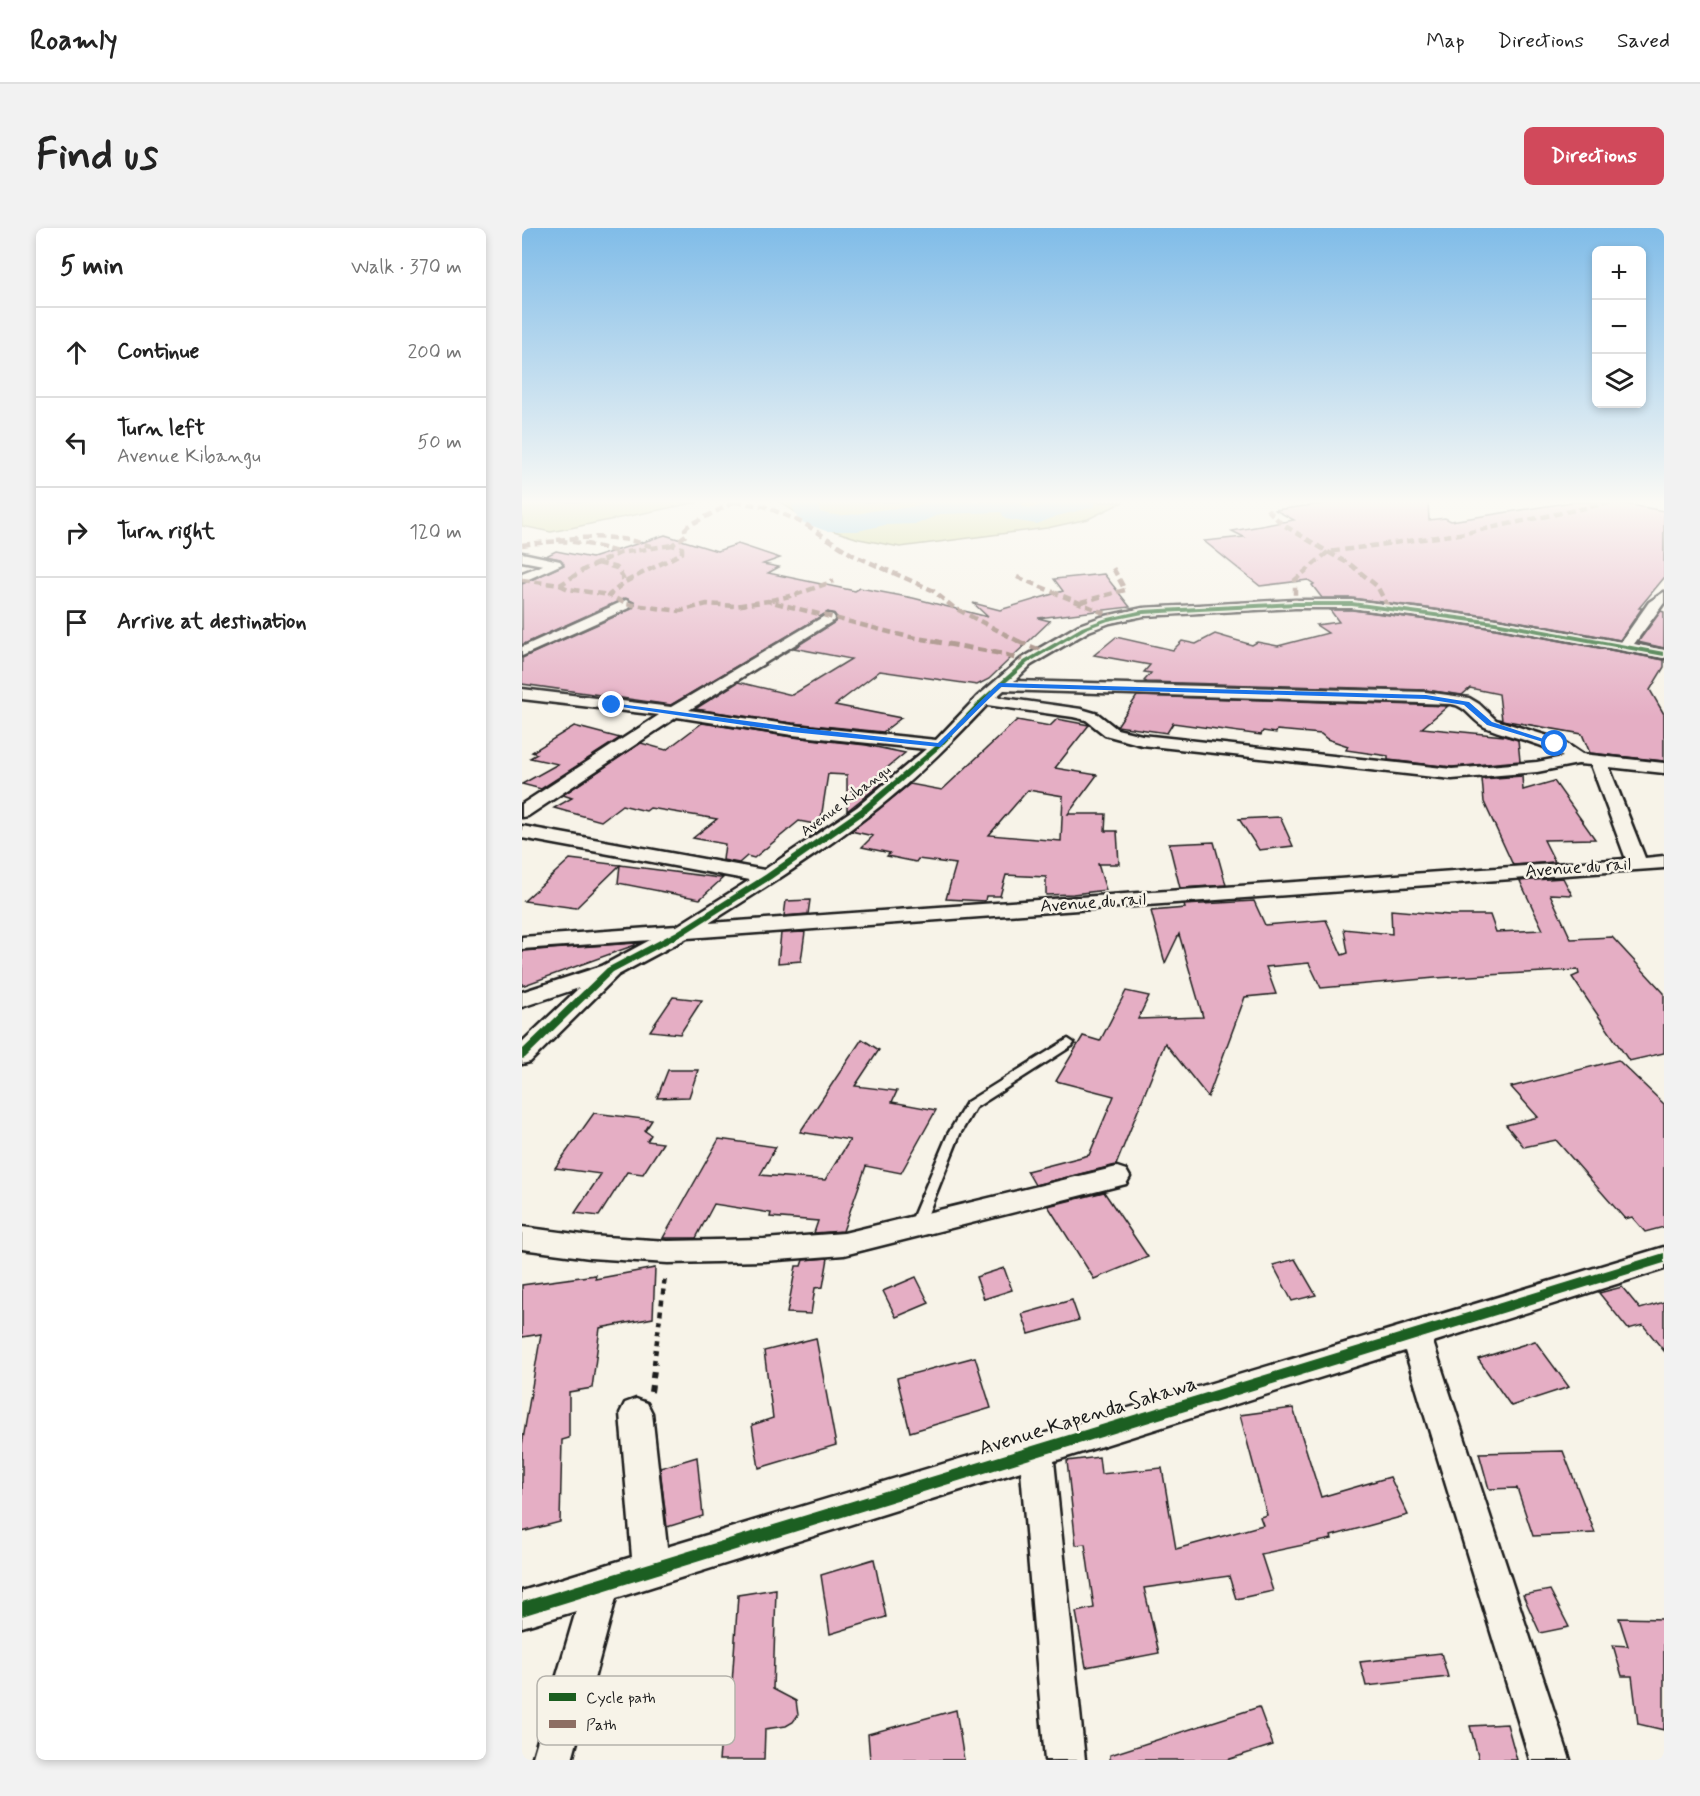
<!DOCTYPE html>
<html lang="en">
<head>
<meta charset="utf-8">
<style>
  body { margin:0; font-family:Mynerve,sans-serif; background:#f2f2f2; color:#222 }
  .controls { position:absolute; right:18px; top:18px; display:grid; overflow:hidden; border-radius:9px; box-shadow:0 3px 9px #0003 }
  .controls button { width:54px; height:54px; display:grid; place-items:center; padding:0; border:0; border-bottom:2px solid #e0e0e0; background:#fff; color:#222; font:30px sans-serif }
  .stop { position:absolute; width:18px; height:18px; margin:-14px; border:4px solid #1a73e8; border-radius:50%; background:#fff }
  .stop.end { background:#1a73e8; border-color:#fff; box-shadow:0 2px 6px #0008 }
  .list { margin:0; padding:0; list-style:none }
  h2 { display:flex; justify-content:space-between; align-items:center; height:78px; margin:0; padding:0 24px; font-size:26px }
  h2 small { font-size:20px; font-weight:400; color:#767676 }
  .list li { display:grid; grid-template-columns:39px 1fr auto; gap:18px; align-items:center; box-sizing:border-box; height:90px; padding:0 24px; border-top:2px solid #e0e0e0 }
  .list b { display:block; font-size:22px; white-space:nowrap }
  .list p { margin:0; font-size:20px; white-space:nowrap; color:#767676 }
  .list em { font-size:20px; font-style:normal; color:#767676 }
  .icon { flex:none; width:33px; height:33px; fill:none; stroke:currentColor; stroke-width:2; stroke-linecap:round; stroke-linejoin:round }
  .map { position:relative; flex:none; width:1142px; height:1532px; overflow:hidden; border-radius:9px }
  header { display:flex; align-items:center; gap:36px; box-sizing:border-box; height:84px; padding:0 30px; background:#fff; border-bottom:2px solid #e0e0e0 }
  header strong { font-size:28px }
  nav { display:flex; gap:33px; margin-inline-start:auto; font-size:21px }
  .intro { display:flex; align-items:center; justify-content:space-between; box-sizing:border-box; height:144px; padding:0 36px }
  h1 { margin:0; font-size:42px }
  .button { padding:15px 27px; border-radius:9px; background:#d1495b; color:#fff; font-size:21px; font-weight:700 }
  main { display:flex; gap:36px; padding:0 36px }
  aside { flex:1; background:#fff; border-radius:9px; box-shadow:0 3px 9px #0003 }
  .map>svg:first-child { display:block }
  .green { fill:#c9d589; stroke:#727852; stroke-width:1.5 }
  .lines { fill:none; stroke-linecap:round; stroke-linejoin:round }
  .river { fill:#85c9e7; fill-rule:evenodd }
  .building { fill:#e5aec4; stroke:#1c1c1c; stroke-width:1.5; fill-rule:evenodd }
  .service-casing { stroke:#1c1c1c; stroke-width:5 }
  .minor-casing { stroke:#1c1c1c; stroke-width:5 }
  .path-far1 { stroke:#1c1c1c; stroke-width:4.5; stroke-dasharray:5 5; stroke-linecap:butt }
  .path { stroke:#1c1c1c; stroke-width:6; stroke-dasharray:7 7; stroke-linecap:butt }
  .service { fill:#f7f3e8; fill-rule:evenodd }
  .minor { fill:#f7f3e8; fill-rule:evenodd }
  .quiet-far1 { stroke:#8d6e63; stroke-width:4.5; stroke-dasharray:8 4.5; stroke-linecap:butt }
  .quiet { stroke:#8d6e63; stroke-width:5; stroke-dasharray:10 5; stroke-linecap:butt }
  .cycleway-casing { stroke:#f7f3e8; stroke-width:4 }
  .cycleway { fill:#1b5e20; fill-rule:evenodd }
  .route { fill:#1a73e8 }
  .labels { text-anchor:middle; dominant-baseline:central; stroke-width:5; stroke-linejoin:round; paint-order:stroke }
  .far-street-label { font-size:15px; fill:#1c1c1c; stroke:#f7f3e8 }
  .street-label { font-size:18px; fill:#1c1c1c; stroke:#f7f3e8 }
  .near-street-label { font-size:21px; fill:#1c1c1c; stroke:#f7f3e8 }
  .key { fill:#f7f3e8; stroke:#b5b2ab; stroke-width:1.5 }
  .key-label { font-size:16px; fill:#1c1c1c }
</style>
</head>
<body>
<header>
<strong>Roamly</strong>
<nav><a>Map</a><a>Directions</a><a>Saved</a></nav>
</header>
<div class="intro"><h1>Find us</h1><a class="button">Directions</a></div>
<main>
<aside>
<h2>5 min<small>Walk · 370 m</small></h2>
<ul class="list">
<li><svg class="icon" aria-label="ahead" viewBox="0 0 24 24"><path d="M12 20V5M6 11l6-6 6 6"/></svg><div><b>Continue</b></div><em>200 m</em></li>
<li><svg class="icon" aria-label="left" viewBox="0 0 24 24"><path d="M17 20v-9H6M10 6l-5 5 5 5"/></svg><div><b>Turn left</b><p>Avenue Kibangu</p></div><em>50 m</em></li>
<li><svg class="icon" aria-label="right" viewBox="0 0 24 24"><path d="M7 20v-9h11M14 6l5 5-5 5"/></svg><div><b>Turn right</b></div><em>120 m</em></li>
<li><svg class="icon" aria-label="arrive" viewBox="0 0 24 24"><path d="M6 21V4h12l-3 4 3 4H6"/></svg><div><b>Arrive at destination</b></div></li>
</ul>
</aside>
<div class="map">
<svg width="1142" height="1532" viewBox="0 0 1142 1532">
  <rect width="100%" height="100%" fill="#f7f3e8"/>
  <filter id="ink" filterUnits="userSpaceOnUse"><feTurbulence type="fractalNoise" baseFrequency=".0167" numOctaves="2"/><feDisplacementMap in="SourceGraphic" scale="12" xChannelSelector="R" yChannelSelector="G"/><feConvolveMatrix kernelMatrix="1 2 1 2 8 2 1 2 1" color-interpolation-filters="sRGB"/></filter>
  <g filter="url(#ink)">
    <g class="green">
      <path d="M 0,274 L 176,274 L 29,304 L 0,298 Z"/>
      <path d="M 258,274 L 601,274 L 566,291 L 525,300 L 378,319 L 337,311 L 293,297 Z"/>
    </g>
    <g class="lines">
      <path class="river" d="M 268,274 L 295,274 L 298,284 C 321,292 342,283 365,281 C 379,280 389,281 402,274 L 498,274 L 502,279 L 511,280 L 528,274 L 574,274 L 571,279 L 535,288 L 515,296 L 483,291 L 479,284 L 418,286 L 395,296 L 363,297 L 335,303 L 304,303 L 277,293 Z"/>
    </g>
    <g class="building">
      <path d="M 814,274 L 906,274 L 907,292 L 923,290 L 929,293 L 1050,274 L 1094,274 L 1142,283 L 1142,350 L 1117,380 L 1120,380 L 1098,412 L 973,389 L 830,370 L 800,370 L 790,357 L 792,356 L 786,352 L 738,358 L 682,313 L 722,309 L 710,303 L 772,292 L 753,282 Z"/>
      <path d="M 143,307 L 195,323 L 216,316 L 258,330 L 241,336 L 257,339 L 246,345 L 333,363 L 338,360 L 391,370 L 466,389 L 451,375 L 478,382 L 541,363 L 532,351 L 582,346 L 608,379 L 516,390 L 528,393 L 467,451 L 455,457 L 358,443 L 313,477 L 379,490 L 361,504 L 270,495 L 173,481 L 216,454 L 270,467 L 329,431 L 272,420 L 313,394 L 315,389 L 306,384 L 149,477 L 0,456 L 0,430 L 110,381 L 113,377 L 112,374 L 103,370 L 0,417 L 0,356 L 42,337 L 38,331 L 24,328 L 34,323 L 70,330 Z"/>
      <path d="M 808,382 L 830,382 L 973,401 L 1142,432 L 1142,439 L 1128,462 L 1142,486 L 1142,533 L 1068,525 L 1060,506 L 980,492 L 977,466 L 948,460 L 940,467 L 904,462 L 625,454 L 622,453 L 629,445 L 622,444 L 628,437 L 572,427 L 594,409 L 651,422 L 660,413 L 674,416 L 693,406 L 730,417 L 735,414 L 756,418 L 806,405 L 794,397 L 817,394 Z"/>
      <path d="M 1139,383 L 1142,384 L 1142,420 L 1116,414 Z"/>
      <path d="M 615,468 L 926,478 L 900,500 L 982,508 L 996,512 L 998,533 L 930,539 L 866,532 L 866,528 L 824,522 L 826,518 L 805,511 L 799,506 L 755,502 L 754,505 L 741,503 L 739,507 L 651,495 L 645,505 L 595,498 Z"/>
      <path d="M 535,491 L 567,497 L 533,540 L 575,547 L 546,586 L 584,586 L 583,603 L 595,603 L 597,636 L 576,636 L 584,662 L 551,666 L 524,667 L 524,649 L 484,647 L 478,668 L 464,668 L 463,673 L 424,671 L 434,636 L 396,631 L 394,634 L 365,628 L 368,625 L 340,619 L 351,608 L 329,603 L 388,556 L 420,562 L 495,492 L 528,498 ZM 506,562 L 541,568 L 539,613 L 467,607 Z"/>
      <path d="M 180,495 L 270,509 L 344,517 L 383,525 L 354,549 L 365,551 L 325,583 L 325,547 L 306,546 L 298,597 L 277,593 L 232,630 L 225,628 L 217,635 L 201,632 L 203,616 L 171,610 L 195,591 L 128,580 L 124,583 L 100,577 L 79,593 L 32,580 L 50,570 L 41,567 L 119,515 L 144,522 Z"/>
      <path d="M 52,498 L 98,510 L 19,561 L 0,556 L 36,536 L 8,530 L 15,526 L 10,524 Z"/>
      <path d="M 1000,548 L 1001,562 L 1032,553 L 1073,611 L 1022,612 L 1033,634 L 991,637 L 962,574 L 960,551 Z"/>
      <path d="M 758,589 L 771,618 L 737,622 L 717,591 Z"/>
      <path d="M 692,614 L 704,657 L 658,660 L 647,616 Z"/>
      <path d="M 48,631 L 98,637 L 54,680 L 2,673 Z"/>
      <path d="M 98,637 L 198,650 L 202,649 L 178,671 L 96,655 Z"/>
      <path d="M 1041,650 L 1050,667 L 1028,666 L 1049,711 L 1090,709 L 1142,765 L 1142,825 L 1107,833 L 1050,749 L 1057,746 L 1056,742 L 913,750 L 799,760 L 787,735 L 744,739 L 754,766 L 723,769 L 686,869 L 643,815 L 594,937 L 513,957 L 505,943 L 567,927 L 592,868 L 534,853 L 561,808 L 578,813 L 604,763 L 627,768 L 616,791 L 681,789 L 657,706 L 643,735 L 629,683 L 663,680 L 662,677 L 732,673 L 743,697 L 804,692 L 820,727 L 826,725 L 822,701 L 870,706 L 869,682 L 927,687 L 968,687 L 974,704 L 1021,702 L 998,653 Z"/>
      <path d="M 288,672 L 286,686 L 262,688 L 264,673 Z"/>
      <path d="M 283,704 L 279,733 L 256,735 L 259,705 Z"/>
      <path d="M 113,715 L 113,717 L 0,758 L 0,723 Z"/>
      <path d="M 151,769 L 180,772 L 158,806 L 128,803 Z"/>
      <path d="M 340,811 L 357,822 L 333,858 L 375,863 L 370,874 L 414,882 L 379,945 L 344,938 L 321,1003 L 292,1005 L 296,993 L 248,989 L 249,985 L 192,976 L 174,1010 L 141,1010 L 197,911 L 254,919 L 238,947 L 303,952 L 328,912 L 278,904 Z"/>
      <path d="M 1096,832 L 1142,876 L 1142,999 L 1123,1004 L 1110,989 L 1103,991 L 1034,912 L 1002,919 L 984,897 L 1016,889 L 989,859 Z"/>
      <path d="M 146,842 L 176,842 L 167,869 L 135,870 Z"/>
      <path d="M 72,885 L 130,892 L 123,903 L 129,907 L 125,913 L 141,915 L 121,946 L 105,944 L 77,988 L 53,985 L 79,946 L 33,940 Z"/>
      <path d="M 582,964 L 626,1029 L 572,1051 L 526,978 Z"/>
      <path d="M 306,1030 L 301,1059 L 293,1060 L 289,1086 L 265,1085 L 274,1038 L 279,1038 L 281,1032 Z"/>
      <path d="M 773,1031 L 794,1067 L 770,1073 L 751,1037 Z"/>
      <path d="M 133,1040 L 131,1090 L 78,1100 L 70,1160 L 47,1164 L 47,1210 L 40,1212 L 38,1294 L 0,1304 L 0,1217 L 19,1106 L 0,1109 L 0,1057 L 74,1047 L 73,1051 Z"/>
      <path d="M 482,1040 L 490,1062 L 462,1071 L 454,1049 Z"/>
      <path d="M 394,1049 L 407,1075 L 374,1089 L 361,1063 Z"/>
      <path d="M 1100,1059 L 1118,1081 L 1142,1074 L 1142,1123 L 1121,1097 L 1106,1101 L 1077,1065 Z"/>
      <path d="M 550,1072 L 557,1092 L 507,1106 L 500,1086 Z"/>
      <path d="M 294,1110 L 314,1217 L 237,1240 L 230,1197 L 251,1190 L 242,1123 Z"/>
      <path d="M 1013,1113 L 1047,1159 L 989,1178 L 956,1131 Z"/>
      <path d="M 453,1129 L 469,1180 L 388,1204 L 375,1150 Z"/>
      <path d="M 771,1180 L 799,1269 L 868,1249 L 886,1287 L 809,1308 L 810,1311 L 739,1326 L 751,1363 L 714,1371 L 707,1348 L 622,1360 L 637,1425 L 564,1439 L 554,1384 L 572,1380 L 563,1316 L 554,1317 L 545,1233 L 577,1229 L 579,1246 L 640,1240 L 654,1321 L 741,1297 L 738,1289 L 745,1287 L 718,1187 Z"/>
      <path d="M 1041,1223 L 1073,1305 L 1011,1308 L 995,1260 L 967,1261 L 957,1225 Z"/>
      <path d="M 175,1229 L 181,1288 L 145,1299 L 138,1240 Z"/>
      <path d="M 352,1331 L 364,1389 L 308,1406 L 299,1347 Z"/>
      <path d="M 254,1361 L 251,1461 L 274,1473 L 276,1487 L 271,1494 L 264,1498 L 243,1501 L 242,1532 L 197,1532 L 200,1501 L 207,1500 L 216,1367 Z"/>
      <path d="M 1028,1362 L 1047,1399 L 1018,1405 L 1001,1367 Z"/>
      <path d="M 1097,1390 L 1142,1391 L 1142,1502 L 1116,1496 L 1110,1448 L 1100,1448 L 1091,1417 L 1106,1418 Z"/>
      <path d="M 919,1425 L 926,1449 L 844,1458 L 838,1434 Z"/>
      <path d="M 737,1479 L 751,1517 L 705,1532 L 588,1532 L 588,1527 Z"/>
      <path d="M 434,1482 L 442,1532 L 348,1532 L 346,1506 Z"/>
      <path d="M 985,1496 L 995,1532 L 957,1532 L 948,1498 Z"/>
    </g>
    <g class="lines">
      <g class="service-casing">
        <path id="service" d="M 546,811 L 552,815 L 550,818 L 453,880 L 438,906 L 401,998 L 399,1002 L 394,1003 L 389,1002 L 387,998 L 426,906 L 445,874 Z"/>
      </g>
      <g class="minor-casing">
        <g id="minor">
          <path d="M 0,325 L 38,333 L 40,336 L 0,354 L 0,345 L 21,337 L 0,333 Z"/>
          <path d="M 1142,364 L 1142,375 L 1112,416 L 1142,422 L 1142,430 L 973,399 L 830,380 L 773,380 L 621,388 L 588,395 L 567,403 L 509,437 L 492,453 L 904,464 L 947,470 L 957,476 L 974,492 L 1039,512 L 1060,526 L 1142,535 L 1142,545 L 1087,539 L 1123,630 L 1142,628 L 1142,640 L 165,710 L 96,747 L 8,834 L 0,836 L 0,814 L 57,760 L 0,779 L 0,764 L 80,738 L 128,712 L 0,721 L 0,709 L 155,698 L 228,652 L 0,610 L 0,598 L 242,642 L 335,579 L 404,521 L 270,507 L 155,489 L 6,588 L 0,589 L 0,576 L 137,487 L 0,471 L 0,461 L 149,479 L 306,386 L 311,387 L 313,390 L 311,393 L 167,482 L 270,497 L 414,512 L 455,469 L 499,431 L 557,397 L 579,389 L 621,380 L 773,372 L 830,372 L 973,391 L 1099,414 L 1127,374 ZM 482,462 L 929,476 C 945,478 949,492 963,499 C 989,510 1017,513 1041,529 L 1015,534 L 930,541 L 620,507 L 595,501 L 576,486 L 559,481 L 474,469 ZM 465,477 L 551,489 L 564,492 L 583,507 L 620,517 L 930,551 L 1015,544 L 1056,536 L 1069,537 L 1104,631 L 187,695 C 241,661 297,626 347,587 C 390,554 428,516 465,477 Z"/>
          <path d="M 104,372 L 111,376 L 109,379 L 0,428 L 0,419 Z"/>
          <path d="M 595,939 L 604,942 L 608,949 L 604,956 L 322,1027 L 242,1033 L 146,1035 L 68,1030 L 0,1021 L 0,999 L 68,1008 L 146,1013 L 242,1011 L 322,1005 Z"/>
          <path d="M 1142,1019 L 1142,1041 L 911,1114 L 1048,1532 L 1008,1532 L 883,1123 L 532,1233 L 563,1532 L 523,1532 L 499,1243 L 94,1370 L 50,1532 L 10,1532 L 54,1383 L 0,1399 L 0,1363 L 110,1329 L 98,1185 L 103,1175 L 114,1171 L 125,1175 L 130,1185 L 145,1319 Z"/>
        </g>
      </g>
      <path class="path-far1" d="M 132,1136 L 143,1049"/>
      <path class="path" d="M 129,1164 L 133,1135"/>
      <use href="#service" class="service"/>
      <use href="#minor" class="minor"/>
      <g class="quiet-far1">
        <path d="M 212,274 L 166,298 L 163,301 L 164,307 L 150,317 L 160,320 L 160,325 L 103,354 L 87,367 L 104,376 L 158,383 L 185,376 L 213,378 L 246,373 L 383,408 L 418,414"/>
        <path d="M 213,274 L 242,278 L 283,296 L 331,327 L 410,362 L 431,379 L 498,414"/>
        <path d="M 745,281 L 760,296 L 806,324 L 773,352 L 773,376"/>
        <path d="M 35,312 C 70,308 101,307 134,320"/>
        <path d="M 0,317 C 43,311 57,312 98,325"/>
        <path d="M 76,335 L 95,340 L 103,354"/>
        <path d="M 495,349 L 594,390"/>
        <path d="M 0,352 L 38,357 L 63,341 L 98,325 L 150,317"/>
        <path d="M 38,357 L 46,361 L 87,367"/>
        <path d="M 249,372 L 273,367 L 312,353"/>
        <path d="M 559,374 L 603,362 L 590,338"/>
        <path d="M 866,379 L 855,358 L 829,337 L 806,324 L 944,305 L 1091,274"/>
      </g>
      <g class="quiet">
        <path d="M 410,413 L 481,426 L 504,434"/>
        <path d="M 495,413 L 520,423"/>
      </g>
      <g class="cycleway-casing">
        <g id="cycleway">
          <path d="M 773,374 L 830,374 L 973,393 L 1142,424 L 1142,428 L 973,397 L 830,378 L 773,378 L 621,386 L 586,393 L 564,401 L 506,435 L 463,473 L 420,518 L 344,585 L 249,651 L 161,707 L 91,744 L 3,830 L 0,831 L 0,822 L 85,740 L 155,703 L 243,647 L 338,581 L 416,516 L 459,471 L 502,433 L 560,399 L 582,391 L 621,382 Z"/>
          <path d="M 1142,1025 L 1142,1035 L 0,1388 L 0,1374 Z"/>
        </g>
      </g>
      <use href="#cycleway" class="cycleway"/>
    </g>
  </g>
  <linearGradient id="sky" x2="0" y2="1"><stop stop-color="#80bce8"/><stop offset="0.56" stop-color="#fbfaf5"/><stop offset="1" stop-color="#fbfaf5" stop-opacity="0"/></linearGradient>
  <rect width="1142" height="489" fill="url(#sky)"/>
  <path class="route" d="M 477,455 L 904,467 L 947,474 L 970,494 L 1037,516 L 1031,517 L 965,497 L 942,477 L 904,471 L 479,459 L 418,519 L 270,504 L 86,477 L 90,475 L 270,499 L 416,515 Z"/>
  <g class="labels">
    <g class="far-street-label">
      <text transform="translate(324 573) rotate(-37)">Avenue Kibangu</text>
    </g>
    <g class="street-label">
      <text transform="translate(1056 640) rotate(-4)">Avenue du rail</text>
      <text transform="translate(571 675) rotate(-4)">Avenue du rail</text>
    </g>
    <g class="near-street-label">
      <text transform="translate(566 1188) rotate(-17)">Avenue Kapenda Sakawa</text>
    </g>
  </g>
  <rect x="15" y="1448" width="198" height="69" rx="9" class="key"/>
  <rect x="27" y="1465" width="27" height="8" fill="#1b5e20"/>
  <rect x="27" y="1492" width="27" height="8" fill="#8d6e63"/>
  <g class="key-label">
    <text x="64" y="1475">Cycle path</text>
    <text x="64" y="1502">Path</text>
  </g>
</svg>
<div class="controls">
<button>+</button>
<button>−</button>
<button><svg class="icon" aria-label="layers" viewBox="0 0 24 24"><path d="M12 4l9 5-9 5-9-5zM3 14l9 5 9-5"/></svg></button>
</div>
<div class="stop" style="left:1033px;top:516px"></div>
<div class="stop end" style="left:90px;top:477px"></div>
</div>
</main>
</body>
</html>
